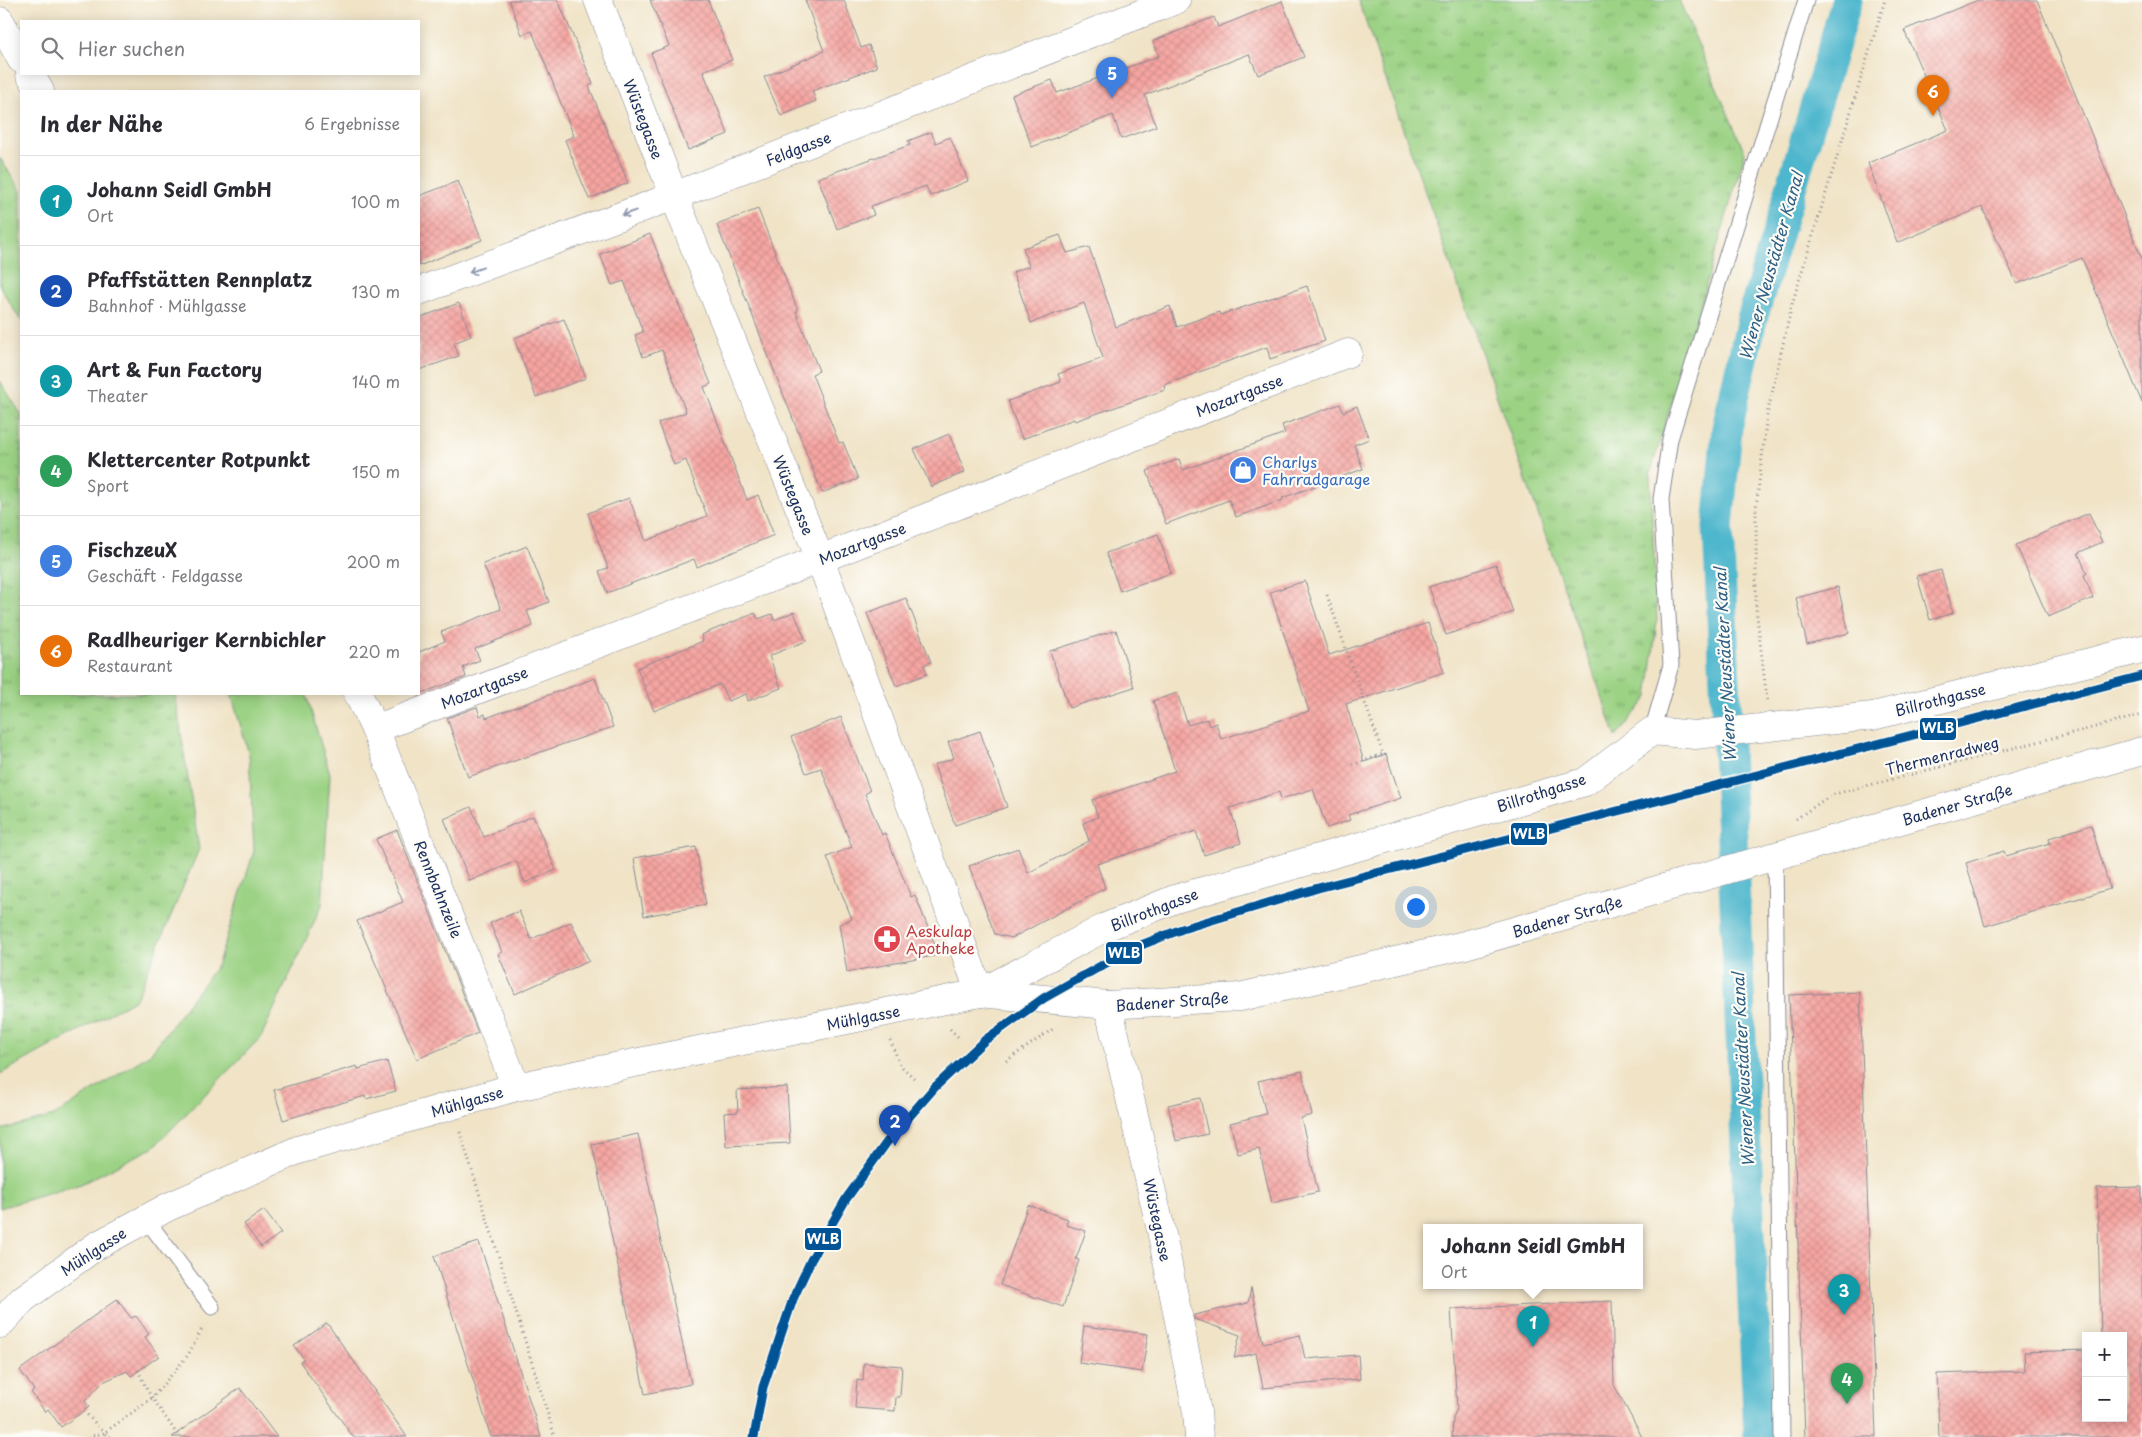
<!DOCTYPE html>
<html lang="de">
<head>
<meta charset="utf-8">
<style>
  body { margin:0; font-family:"Playpen Sans",sans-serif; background:#f7f7f7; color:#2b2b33 }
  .controls { position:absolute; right:15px; bottom:15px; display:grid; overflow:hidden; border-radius:0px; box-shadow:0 2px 12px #0003 }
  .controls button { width:45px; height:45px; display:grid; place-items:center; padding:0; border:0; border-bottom:1px solid #e1e1e2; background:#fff; color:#2b2b33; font:25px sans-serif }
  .you { position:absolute; left:1415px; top:906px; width:18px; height:18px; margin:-12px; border:4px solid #fff; border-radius:50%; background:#1a73e8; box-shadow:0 0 0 8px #1a73e833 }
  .badge { display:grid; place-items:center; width:32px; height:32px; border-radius:50%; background:#d93025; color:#fff; font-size:16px; font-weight:700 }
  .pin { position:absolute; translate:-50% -41px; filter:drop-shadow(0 1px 2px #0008) }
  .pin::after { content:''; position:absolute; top:26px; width:18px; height:15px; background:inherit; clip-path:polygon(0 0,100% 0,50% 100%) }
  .popup { position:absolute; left:1423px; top:1224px; width:220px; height:65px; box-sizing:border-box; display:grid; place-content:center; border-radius:0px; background:#fff; filter:drop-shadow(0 1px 4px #0005); font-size:16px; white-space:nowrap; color:#7c7c81 }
  .popup b { font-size:19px; color:#2b2b33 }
  .popup::after { content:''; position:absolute; left:50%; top:100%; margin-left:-10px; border:10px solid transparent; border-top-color:#fff }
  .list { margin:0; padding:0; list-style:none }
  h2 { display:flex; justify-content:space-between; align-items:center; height:65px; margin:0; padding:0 20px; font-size:21px }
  h2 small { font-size:16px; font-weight:400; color:#7c7c81 }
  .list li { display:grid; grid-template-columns:32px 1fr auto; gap:15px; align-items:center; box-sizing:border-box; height:90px; padding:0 20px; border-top:1px solid #e1e1e2 }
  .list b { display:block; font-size:19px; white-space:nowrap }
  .list p { margin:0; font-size:16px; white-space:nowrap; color:#7c7c81 }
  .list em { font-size:16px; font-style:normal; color:#7c7c81 }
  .icon { flex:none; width:28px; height:28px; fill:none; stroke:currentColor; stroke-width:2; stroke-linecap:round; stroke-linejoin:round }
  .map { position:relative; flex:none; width:2142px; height:1437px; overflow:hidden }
  .search { position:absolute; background:#fff; box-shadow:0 2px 12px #0003; left:20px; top:20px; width:400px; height:55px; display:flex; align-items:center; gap:12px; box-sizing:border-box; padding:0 18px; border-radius:0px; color:#7c7c81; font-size:19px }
  .panel { position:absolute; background:#fff; box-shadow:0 2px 12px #0003; left:20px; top:90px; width:400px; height:605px; border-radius:0px }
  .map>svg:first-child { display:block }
  .grass { fill:url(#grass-tufts); stroke:#5b8071 }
  .pitch { fill:#9bd284; stroke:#5b8071 }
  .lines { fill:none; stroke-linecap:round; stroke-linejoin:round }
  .canal { stroke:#4fb7cd; stroke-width:31 }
  .building { fill:url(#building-cross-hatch) }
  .service-casing { stroke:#868992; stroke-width:17 }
  .minor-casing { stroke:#868992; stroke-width:29 }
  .tertiary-casing { stroke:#868992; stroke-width:29 }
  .path { stroke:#868992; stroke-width:3; stroke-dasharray:1 4; stroke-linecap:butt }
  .service { stroke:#fff; stroke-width:15 }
  .minor { stroke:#fff; stroke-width:28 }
  .tertiary { stroke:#fff; stroke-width:28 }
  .rail-1-casing { stroke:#fdfcf7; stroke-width:12 }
  .rail-1 { stroke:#005395; stroke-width:9 }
  .oneway { stroke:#8d97ae }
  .labels { text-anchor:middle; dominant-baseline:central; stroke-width:4.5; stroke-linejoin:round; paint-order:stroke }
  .street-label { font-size:15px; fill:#1b2f5e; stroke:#fdfcf7 }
  .shop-label { font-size:15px; fill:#366cbe; stroke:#fdfcf7; text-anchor:start }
  .health-label { font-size:15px; fill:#be3a42; stroke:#fdfcf7; text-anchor:start }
  .water-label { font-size:16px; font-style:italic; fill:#2d5f85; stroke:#fdfcf7 }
  .line-badge { stroke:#fdfcf7; stroke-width:2 }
  .badge-label { font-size:14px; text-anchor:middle; font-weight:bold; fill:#fff }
</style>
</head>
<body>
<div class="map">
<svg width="2142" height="1437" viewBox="0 0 2142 1437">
  <defs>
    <pattern id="grass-tufts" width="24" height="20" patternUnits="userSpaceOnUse" patternTransform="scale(1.25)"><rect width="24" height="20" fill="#9bd284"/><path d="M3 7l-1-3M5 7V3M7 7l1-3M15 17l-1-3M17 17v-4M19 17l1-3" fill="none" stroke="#7eab6f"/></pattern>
    <pattern id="building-cross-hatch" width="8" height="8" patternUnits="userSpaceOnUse" patternTransform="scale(1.25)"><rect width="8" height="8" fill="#f6a5a1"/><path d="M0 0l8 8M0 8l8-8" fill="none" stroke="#d28e8d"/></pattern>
  </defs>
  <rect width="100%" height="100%" fill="#fdfcf7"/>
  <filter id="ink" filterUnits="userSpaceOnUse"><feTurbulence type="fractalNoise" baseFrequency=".02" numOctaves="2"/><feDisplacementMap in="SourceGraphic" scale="10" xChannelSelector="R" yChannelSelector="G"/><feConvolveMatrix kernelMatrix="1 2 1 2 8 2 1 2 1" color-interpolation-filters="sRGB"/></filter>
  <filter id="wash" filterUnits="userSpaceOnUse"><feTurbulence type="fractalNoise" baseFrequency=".0096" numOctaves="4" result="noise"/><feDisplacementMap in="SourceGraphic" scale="20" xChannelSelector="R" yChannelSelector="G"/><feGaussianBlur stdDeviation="1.12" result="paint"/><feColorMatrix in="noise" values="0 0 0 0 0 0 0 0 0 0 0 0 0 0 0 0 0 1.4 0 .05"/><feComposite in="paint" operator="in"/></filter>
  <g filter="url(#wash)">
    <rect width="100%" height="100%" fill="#f0e3c6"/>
    <g class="grass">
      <path d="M 1358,0 L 1679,0 L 1745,153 L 1650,475 L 1657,619 L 1648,697 L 1616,737 Z"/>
      <path d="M 0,381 L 21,414 L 21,694 L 175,694 L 199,849 L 136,999 L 0,1074 Z"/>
    </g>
    <g class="pitch">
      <path d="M 0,158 L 21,191 L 21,321 L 0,287 Z"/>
      <path d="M 231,694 L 306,694 L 330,774 L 322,905 L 261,1037 L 154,1147 L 81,1184 L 0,1208 L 0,1130 L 54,1116 L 150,1054 L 218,964 L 254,851 L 249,754 Z"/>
    </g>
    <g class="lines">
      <path class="canal" d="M 1759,1437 L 1718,527 L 1727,428 L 1752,319 L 1847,0"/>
    </g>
    <g id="blocks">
      <g class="building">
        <path d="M 509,0 L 558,0 L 593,84 L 589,86 L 628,183 L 589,199 L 565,140 L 574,136 L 532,31 L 522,35 Z"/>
        <path d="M 650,0 L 708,0 L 732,60 L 703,71 L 728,134 L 688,150 L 651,53 L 669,46 Z"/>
        <path d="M 805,0 L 844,0 L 861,48 L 869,45 L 877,67 L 812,91 L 816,101 L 781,116 L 764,77 L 824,51 Z"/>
        <path d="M 1978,0 L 2037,0 L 2142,259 L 2142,403 L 2082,258 L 2017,284 L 1982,207 L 1897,243 L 1868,163 L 1948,130 L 1904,30 Z"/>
        <path d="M 1282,1 L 1304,57 L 1258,75 L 1249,54 L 1145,95 L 1156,126 L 1121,139 L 1113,115 L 1032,147 L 1012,95 L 1052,80 L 1057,93 L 1159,56 L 1153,41 L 1214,17 L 1218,27 Z"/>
        <path d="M 931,132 L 936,143 L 950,137 L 968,181 L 930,196 L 926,186 L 871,206 L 874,215 L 837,229 L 818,178 L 910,145 L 908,141 Z"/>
        <path d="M 458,181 L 482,240 L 419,266 L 419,196 Z"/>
        <path d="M 758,209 L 798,311 L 796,312 L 819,371 L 812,374 L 839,443 L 843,442 L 858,479 L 822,493 L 717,225 Z"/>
        <path d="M 650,234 L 711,384 L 704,387 L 747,500 L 758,495 L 774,535 L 697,567 L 694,559 L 607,593 L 599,571 L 608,568 L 588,513 L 629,498 L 646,541 L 707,516 L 686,460 L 674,465 L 658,423 L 686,412 L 662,350 L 643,357 L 635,335 L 643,332 L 624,281 L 612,285 L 600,254 Z"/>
        <path d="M 1060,235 L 1067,253 L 1089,247 L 1116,327 L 1170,306 L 1177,327 L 1219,312 L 1220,315 L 1307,286 L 1325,341 L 1270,359 L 1267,347 L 1164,385 L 1165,390 L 1075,421 L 1074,419 L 1022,439 L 1008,401 L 1061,382 L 1058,374 L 1103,358 L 1084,303 L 1031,323 L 1013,272 L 1029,266 L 1023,248 Z"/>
        <path d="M 459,303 L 471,336 L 454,343 L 459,356 L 419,370 L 419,318 Z"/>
        <path d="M 564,319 L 586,378 L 536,397 L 514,338 Z"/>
        <path d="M 1340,404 L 1343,412 L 1357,406 L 1369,439 L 1354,445 L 1363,469 L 1282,498 L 1283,500 L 1236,517 L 1229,500 L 1166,524 L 1147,471 L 1179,459 L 1183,470 L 1285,433 L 1282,425 Z"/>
        <path d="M 949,434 L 965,472 L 931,487 L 914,449 Z"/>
        <path d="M 2089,513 L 2102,542 L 2078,553 L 2087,573 L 2084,575 L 2093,598 L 2048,617 L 2016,545 Z"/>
        <path d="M 1158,534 L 1171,573 L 1120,591 L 1106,553 Z"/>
        <path d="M 527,546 L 549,602 L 527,611 L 533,626 L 475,649 L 480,660 L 463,667 L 466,677 L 419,694 L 419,652 L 445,641 L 441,632 L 501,609 L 483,564 Z"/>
        <path d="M 1496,564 L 1513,612 L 1446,635 L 1429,587 Z"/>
        <path d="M 1941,570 L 1953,613 L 1930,620 L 1917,576 Z"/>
        <path d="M 1305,581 L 1329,655 L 1428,623 L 1444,672 L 1346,704 L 1364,762 L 1386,754 L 1401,798 L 1348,815 L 1350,820 L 1327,828 L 1313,789 L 1281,799 L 1279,792 L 1230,808 L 1241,843 L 1204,855 L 1196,831 L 1097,864 L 1105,888 L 1012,938 L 995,934 L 969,866 L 1018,848 L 1028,873 L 1089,841 L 1083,823 L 1098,817 L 1092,800 L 1175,771 L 1153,701 L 1177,693 L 1188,725 L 1207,719 L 1209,726 L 1216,723 L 1221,739 L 1309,711 L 1270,592 Z"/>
        <path d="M 1838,587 L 1849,633 L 1807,644 L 1796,598 Z"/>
        <path d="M 906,598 L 931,662 L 924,665 L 927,674 L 896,686 L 867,613 Z"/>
        <path d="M 794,612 L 806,641 L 769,656 L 781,688 L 748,701 L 746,694 L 728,701 L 720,684 L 654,711 L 637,668 L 703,641 L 701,635 L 755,613 L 758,619 L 772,614 L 774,620 Z"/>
        <path d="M 1116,630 L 1134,687 L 1069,708 L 1050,651 Z"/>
        <path d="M 595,678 L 613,727 L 468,777 L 447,718 L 477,707 L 480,716 L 485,714 L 486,718 Z"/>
        <path d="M 841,717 L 870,791 L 865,794 L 882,835 L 885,833 L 911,897 L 915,895 L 939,955 L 847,972 L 839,924 L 852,919 L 827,857 L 852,847 L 821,768 L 806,773 L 791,737 Z"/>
        <path d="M 980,731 L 1007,807 L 955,825 L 934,765 L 954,758 L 948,742 Z"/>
        <path d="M 471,807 L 484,837 L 533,816 L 556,870 L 525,883 L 516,861 L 470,881 L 444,819 Z"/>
        <path d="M 2091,825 L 2110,889 L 1985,926 L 1966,863 L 2004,851 L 2006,856 L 2050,843 L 2049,838 Z"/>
        <path d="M 397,830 L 478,1033 L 417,1059 L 357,921 L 403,902 L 376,839 Z"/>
        <path d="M 696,847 L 706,905 L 644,916 L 634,858 Z"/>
        <path d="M 519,911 L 531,939 L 571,922 L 589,961 L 515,994 L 498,954 L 502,952 L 490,923 Z"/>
        <path d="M 1860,992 L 1876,1437 L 1805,1437 L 1789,995 Z"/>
        <path d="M 387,1061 L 396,1091 L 366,1099 L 365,1096 L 283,1120 L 274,1090 L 357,1066 L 358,1069 Z"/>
        <path d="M 1302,1071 L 1312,1115 L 1301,1118 L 1318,1192 L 1272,1203 L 1259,1149 L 1238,1154 L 1230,1123 L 1266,1114 L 1258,1081 Z"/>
        <path d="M 787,1087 L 790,1143 L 726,1146 L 724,1113 L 738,1112 L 737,1090 Z"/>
        <path d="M 1200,1098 L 1208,1134 L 1176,1141 L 1168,1105 Z"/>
        <path d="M 638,1134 L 691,1384 L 645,1394 L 592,1144 Z"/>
        <path d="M 2142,1187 L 2142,1437 L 1939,1437 L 1937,1374 L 2025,1371 L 2024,1352 L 2086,1350 L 2086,1418 L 2123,1418 L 2123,1336 L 2101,1336 L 2097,1188 Z"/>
        <path d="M 1028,1205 L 1068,1219 L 1066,1225 L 1086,1231 L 1076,1259 L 1079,1260 L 1063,1307 L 1000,1285 Z"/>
        <path d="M 264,1210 L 281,1233 L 261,1247 L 244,1224 Z"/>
        <path d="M 479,1242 L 541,1437 L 491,1437 L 434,1256 Z"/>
        <path d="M 1251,1288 L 1263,1343 L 1300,1335 L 1305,1359 L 1358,1355 L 1360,1379 L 1263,1388 L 1256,1353 L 1234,1358 L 1240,1335 L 1194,1319 L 1194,1315 L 1248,1303 Z"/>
        <path d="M 117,1299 L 131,1318 L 136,1316 L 149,1334 L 145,1337 L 159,1356 L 131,1376 L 127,1371 L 103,1382 L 85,1401 L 89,1407 L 61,1427 L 48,1409 L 45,1412 L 31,1392 L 34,1390 L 20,1370 Z"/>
        <path d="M 1612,1301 L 1614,1385 L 1642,1437 L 1452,1437 L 1453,1418 L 1457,1409 L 1451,1309 Z"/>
        <path d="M 327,1323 L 407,1437 L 353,1437 L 300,1362 L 304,1359 L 294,1346 Z"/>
        <path d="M 1084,1326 L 1148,1334 L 1142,1372 L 1079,1363 Z"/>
        <path d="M 864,1363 L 902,1366 L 900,1397 L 896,1397 L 895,1411 L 855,1408 L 857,1380 L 863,1381 Z"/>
        <path d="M 240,1388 L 277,1437 L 172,1437 Z"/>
      </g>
    </g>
  </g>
  <g filter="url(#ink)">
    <use href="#blocks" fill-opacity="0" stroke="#868992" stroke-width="1"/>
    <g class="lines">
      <g class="service-casing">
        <g id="service">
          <path d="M 1652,731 L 1671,665 L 1661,499 L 1670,439 L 1806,0"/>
          <path d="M 1775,856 L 1782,1437"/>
          <path d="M 146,1219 L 212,1307"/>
        </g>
      </g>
      <g class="minor-casing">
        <g id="minor">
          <path d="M 598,0 L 674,196 L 820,559 L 980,993 L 1106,927 L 1175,899 L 1585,782 L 1652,731 L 1695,735 L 1873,716 L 2142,649"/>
          <path d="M 0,21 L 21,59"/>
          <path d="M 30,74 L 40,91"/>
          <path d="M 419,291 L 674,196 L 1176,0"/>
          <path d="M 358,694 L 375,729 L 516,1087"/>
          <path d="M 375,729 L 820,559 L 1348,353"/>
          <path d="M 1108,1005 L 1161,1230 L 1197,1412 L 1199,1437"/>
        </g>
      </g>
      <g class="tertiary-casing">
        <path id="tertiary" d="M 0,1324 L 23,1299 L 96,1246 L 168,1207 L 298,1150 L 516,1087 L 980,993 L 1108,1005 L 1240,997 L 1465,945 L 2142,751"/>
      </g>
      <g class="path">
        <path d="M 1327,595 L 1383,754 L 1352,765"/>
        <path d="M 1767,700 L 1756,608 L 1756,508 L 1767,415 L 1792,304 L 1885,0"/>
        <path d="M 1796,819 L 1831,795 L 2142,715"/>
        <path d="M 950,1029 L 960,1039"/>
        <path d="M 890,1040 L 900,1065 L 915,1079"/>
        <path d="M 1006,1061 L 1053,1029"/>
        <path d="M 460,1132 L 555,1437"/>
        <path d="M 138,1370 L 147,1390 L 179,1437"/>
        <path d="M 84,1411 L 104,1433 L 88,1437"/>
        <path d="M 110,1437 L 104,1433 L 152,1398 L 188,1355 L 203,1327"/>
      </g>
      <use href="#service" class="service"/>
      <use href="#minor" class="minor"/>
      <use href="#tertiary" class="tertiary"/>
      <g class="rail-1-casing">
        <path id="rail-1" d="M 754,1437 L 763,1387 L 793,1299 L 811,1260 L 846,1199 L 887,1142 L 935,1087 L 985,1040 L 1044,998 L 1131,949 L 1182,929 L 1318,888 L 2142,676"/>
      </g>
      <use href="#rail-1" class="rail-1"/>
    </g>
    <defs><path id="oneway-shaft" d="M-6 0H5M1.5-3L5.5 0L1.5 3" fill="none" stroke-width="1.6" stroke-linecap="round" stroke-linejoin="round" transform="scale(1.25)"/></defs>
    <g class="oneway">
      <use href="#oneway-shaft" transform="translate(629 213) rotate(160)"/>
      <use href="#oneway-shaft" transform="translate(476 270) rotate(160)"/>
    </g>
  </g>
  <defs>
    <g id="shop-disc" transform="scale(1.4375)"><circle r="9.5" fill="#3f7fe0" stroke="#fdfcf7"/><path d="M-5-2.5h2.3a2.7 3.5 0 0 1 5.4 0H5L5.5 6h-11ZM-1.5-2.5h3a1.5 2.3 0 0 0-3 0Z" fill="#fff"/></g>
    <g id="pharmacy-disc" transform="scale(1.4375)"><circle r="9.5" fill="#e0444e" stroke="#fdfcf7"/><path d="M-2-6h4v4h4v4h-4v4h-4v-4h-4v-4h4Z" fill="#fff"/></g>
  </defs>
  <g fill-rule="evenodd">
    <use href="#shop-disc" x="1243" y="470"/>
    <use href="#pharmacy-disc" x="887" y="939"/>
  </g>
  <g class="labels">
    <g class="street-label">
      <text transform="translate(644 119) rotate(69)">Wüstegasse</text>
      <text transform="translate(798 148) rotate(-21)">Feldgasse</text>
      <text transform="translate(1239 395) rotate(-21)">Mozartgasse</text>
      <text transform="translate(794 495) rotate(68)">Wüstegasse</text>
      <text transform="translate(862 543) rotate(-21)">Mozartgasse</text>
      <text transform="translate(484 687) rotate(-21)">Mozartgasse</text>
      <text transform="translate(1940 699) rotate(-14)">Billrothgasse</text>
      <text transform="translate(1942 755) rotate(-14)">Thermenradweg</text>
      <text transform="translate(1541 792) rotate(-18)">Billrothgasse</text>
      <text transform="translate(1957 804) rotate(-16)">Badener Straße</text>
      <text transform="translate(439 889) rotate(68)">Rennbahnzeile</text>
      <text transform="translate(1154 909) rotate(-21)">Billrothgasse</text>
      <text transform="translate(1567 916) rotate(-16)">Badener Straße</text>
      <text transform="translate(1172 1001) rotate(-4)">Badener Straße</text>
      <text transform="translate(863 1017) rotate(-11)">Mühlgasse</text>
      <text transform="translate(467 1101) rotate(-16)">Mühlgasse</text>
      <text transform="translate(1158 1220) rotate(78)">Wüstegasse</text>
      <text transform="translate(93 1251) rotate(-33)">Mühlgasse</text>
    </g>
    <g class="shop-label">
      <text x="1262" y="461">Charlys<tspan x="1262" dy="17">Fahrradgarage</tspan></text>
    </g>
    <g class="health-label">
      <text x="906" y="930">Aeskulap<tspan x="906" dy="17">Apotheke</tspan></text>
    </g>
    <g class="water-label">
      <text transform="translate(1770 266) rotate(-74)">Wiener Neustädter Kanal</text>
      <text transform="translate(1724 665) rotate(-93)">Wiener Neustädter Kanal</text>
      <text transform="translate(1742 1070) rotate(-93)">Wiener Neustädter Kanal</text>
    </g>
  </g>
  <g class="line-badge">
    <rect x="1919" y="717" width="38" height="24" rx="5" fill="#005395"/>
    <rect x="1510" y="822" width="38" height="24" rx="5" fill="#005395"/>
    <rect x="1105" y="941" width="38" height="24" rx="5" fill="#005395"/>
    <rect x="804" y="1227" width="38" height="24" rx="5" fill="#005395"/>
  </g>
  <g class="badge-label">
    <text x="1938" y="733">WLB</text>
    <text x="1529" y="839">WLB</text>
    <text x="1124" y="958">WLB</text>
    <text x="823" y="1244">WLB</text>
  </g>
</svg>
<div class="controls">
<button>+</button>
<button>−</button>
</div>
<div class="you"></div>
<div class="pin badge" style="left:1533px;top:1347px;background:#0f9aa8">1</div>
<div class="popup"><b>Johann Seidl GmbH</b>Ort</div>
<div class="pin badge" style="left:895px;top:1146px;background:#1a4fb4">2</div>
<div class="pin badge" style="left:1844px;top:1315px;background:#0f9aa8">3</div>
<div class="pin badge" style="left:1847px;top:1404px;background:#2e9e5b">4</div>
<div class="pin badge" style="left:1112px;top:98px;background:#3f7fe0">5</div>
<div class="pin badge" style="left:1933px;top:116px;background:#e8710a">6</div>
<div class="search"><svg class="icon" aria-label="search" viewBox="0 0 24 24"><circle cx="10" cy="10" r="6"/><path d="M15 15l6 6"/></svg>Hier suchen</div>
<section class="panel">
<h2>In der Nähe<small>6 Ergebnisse</small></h2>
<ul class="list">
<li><span class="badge" style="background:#0f9aa8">1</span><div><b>Johann Seidl GmbH</b><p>Ort</p></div><em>100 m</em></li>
<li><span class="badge" style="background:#1a4fb4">2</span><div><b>Pfaffstätten Rennplatz</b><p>Bahnhof · Mühlgasse</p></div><em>130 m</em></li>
<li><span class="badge" style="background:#0f9aa8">3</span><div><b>Art &amp; Fun Factory</b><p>Theater</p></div><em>140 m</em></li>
<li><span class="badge" style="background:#2e9e5b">4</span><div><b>Klettercenter Rotpunkt</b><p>Sport</p></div><em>150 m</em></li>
<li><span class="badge" style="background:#3f7fe0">5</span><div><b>FischzeuX</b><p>Geschäft · Feldgasse</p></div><em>200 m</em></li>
<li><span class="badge" style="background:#e8710a">6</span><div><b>Radlheuriger Kernbichler</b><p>Restaurant</p></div><em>220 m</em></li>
</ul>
</section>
</div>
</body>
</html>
